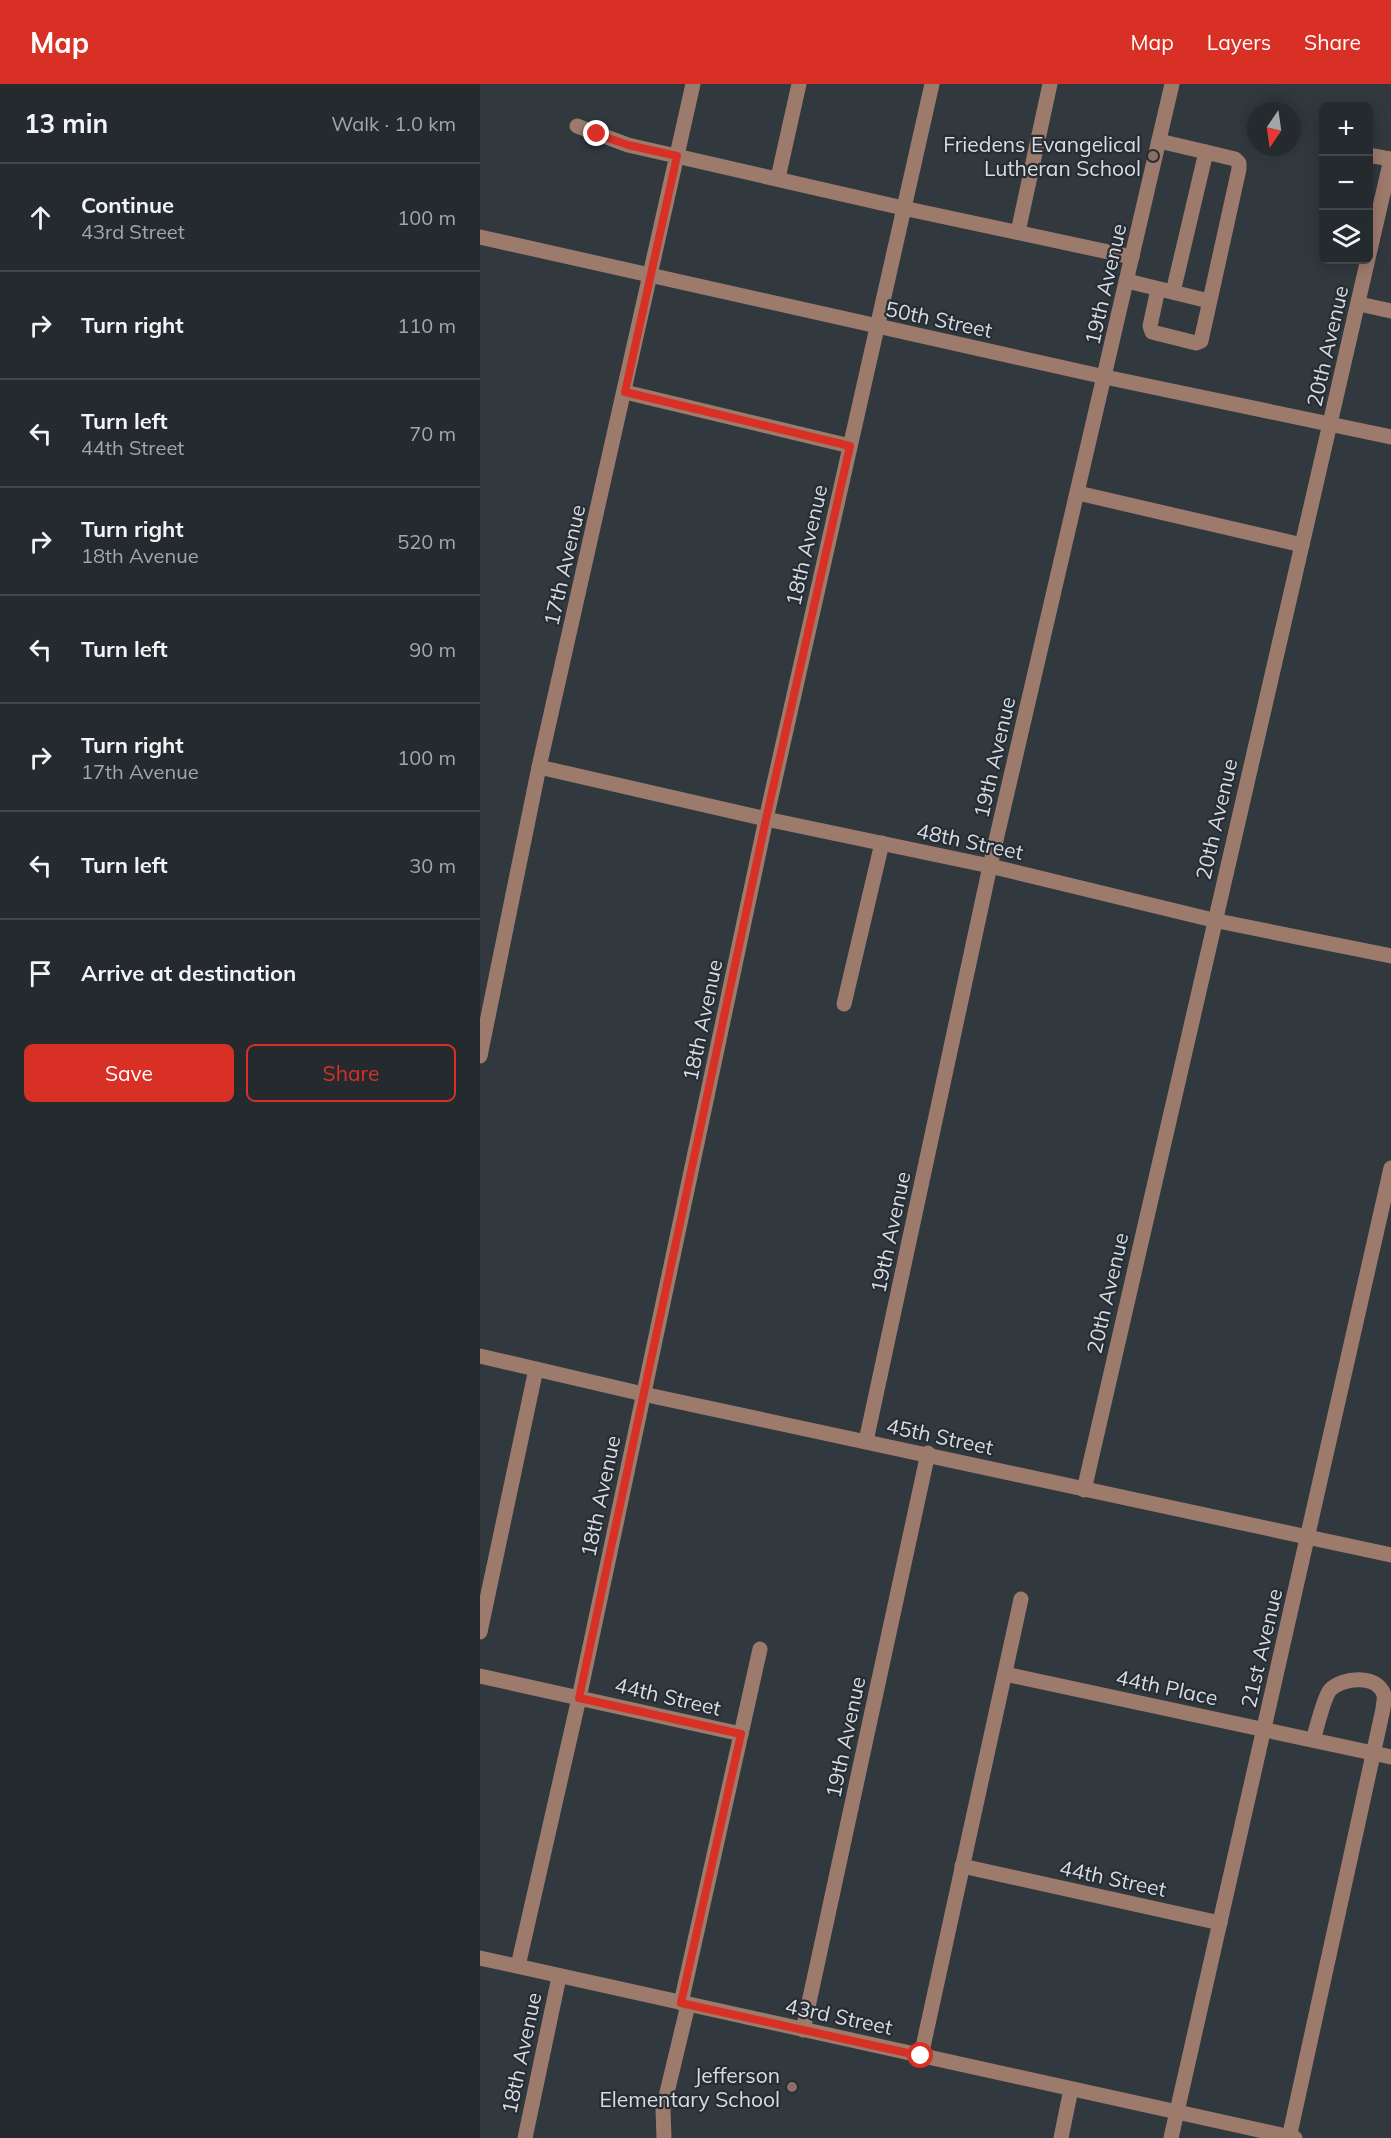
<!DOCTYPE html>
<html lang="en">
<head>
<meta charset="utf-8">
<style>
  body { margin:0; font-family:Mulish,sans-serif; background:#31363a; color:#f1f3f6 }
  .controls { position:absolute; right:18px; top:18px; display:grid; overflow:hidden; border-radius:9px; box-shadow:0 3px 15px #0003 }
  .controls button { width:54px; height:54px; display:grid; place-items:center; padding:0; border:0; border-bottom:2px solid #42464a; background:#252a2e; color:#f1f3f6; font:30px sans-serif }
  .compass { position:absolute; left:767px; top:18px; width:54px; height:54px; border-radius:50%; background:#252a2e; box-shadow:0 3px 15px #0003; rotate:193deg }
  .stop { position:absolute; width:18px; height:18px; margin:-14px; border:4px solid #d93025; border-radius:50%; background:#fff }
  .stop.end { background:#d93025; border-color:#fff; box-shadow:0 2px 6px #0008 }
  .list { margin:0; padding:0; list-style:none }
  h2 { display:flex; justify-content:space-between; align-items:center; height:78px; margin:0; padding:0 24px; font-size:26px }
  h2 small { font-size:20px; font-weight:400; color:#a3a7aa }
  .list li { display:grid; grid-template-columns:39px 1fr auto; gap:18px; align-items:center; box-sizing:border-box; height:108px; padding:0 24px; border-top:2px solid #42464a }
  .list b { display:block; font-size:22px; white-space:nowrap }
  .list p { margin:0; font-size:20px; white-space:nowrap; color:#a3a7aa }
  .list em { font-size:20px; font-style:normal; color:#a3a7aa }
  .actions { display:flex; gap:12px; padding:18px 24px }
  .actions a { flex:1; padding:14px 0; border:2px solid #d93025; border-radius:9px; text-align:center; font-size:21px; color:#d93025 }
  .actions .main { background:#d93025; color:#fff }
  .icon { flex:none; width:33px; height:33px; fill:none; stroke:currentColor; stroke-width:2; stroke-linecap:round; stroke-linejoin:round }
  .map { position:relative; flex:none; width:911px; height:2054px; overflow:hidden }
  header { display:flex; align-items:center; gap:36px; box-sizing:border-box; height:84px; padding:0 30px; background:#d93025; color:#fff }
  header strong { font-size:28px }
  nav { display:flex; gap:33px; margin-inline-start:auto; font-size:21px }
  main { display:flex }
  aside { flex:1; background:#252a2e }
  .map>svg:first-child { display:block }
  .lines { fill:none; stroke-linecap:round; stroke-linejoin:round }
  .minor { stroke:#9d7b6c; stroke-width:15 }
  .route { stroke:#d93025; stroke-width:8 }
  .education-dot { fill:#8d6e63; stroke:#272d34; stroke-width:2 }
  .labels { text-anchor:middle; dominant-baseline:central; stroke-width:4.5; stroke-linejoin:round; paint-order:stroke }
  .poi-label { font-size:21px; fill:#d9dde1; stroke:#272d34; text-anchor:end }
  .street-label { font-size:21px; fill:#d9dde1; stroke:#272d34 }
</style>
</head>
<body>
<header>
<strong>Map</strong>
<nav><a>Map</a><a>Layers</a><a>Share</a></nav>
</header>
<main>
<aside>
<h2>13 min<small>Walk · 1.0 km</small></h2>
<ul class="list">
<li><svg class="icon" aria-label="ahead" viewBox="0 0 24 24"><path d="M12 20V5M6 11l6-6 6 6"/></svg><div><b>Continue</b><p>43rd Street</p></div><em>100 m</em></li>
<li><svg class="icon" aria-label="right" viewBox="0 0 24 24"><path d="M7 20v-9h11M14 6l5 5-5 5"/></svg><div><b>Turn right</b></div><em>110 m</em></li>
<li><svg class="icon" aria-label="left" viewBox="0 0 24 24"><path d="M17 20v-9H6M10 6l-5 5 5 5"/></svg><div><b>Turn left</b><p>44th Street</p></div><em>70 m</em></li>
<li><svg class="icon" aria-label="right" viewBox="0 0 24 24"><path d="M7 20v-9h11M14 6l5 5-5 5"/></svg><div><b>Turn right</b><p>18th Avenue</p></div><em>520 m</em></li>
<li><svg class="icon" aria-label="left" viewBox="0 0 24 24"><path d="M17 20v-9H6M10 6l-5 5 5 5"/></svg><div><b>Turn left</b></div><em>90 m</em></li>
<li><svg class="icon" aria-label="right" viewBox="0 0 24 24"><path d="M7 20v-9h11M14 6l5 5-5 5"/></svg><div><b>Turn right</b><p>17th Avenue</p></div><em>100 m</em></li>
<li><svg class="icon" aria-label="left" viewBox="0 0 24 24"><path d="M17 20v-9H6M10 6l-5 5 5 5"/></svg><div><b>Turn left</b></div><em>30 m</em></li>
<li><svg class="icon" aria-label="arrive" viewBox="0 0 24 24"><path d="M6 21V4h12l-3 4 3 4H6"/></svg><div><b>Arrive at destination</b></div></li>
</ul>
<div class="actions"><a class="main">Save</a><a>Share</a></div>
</aside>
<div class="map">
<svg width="911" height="2054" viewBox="0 0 911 2054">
  <rect width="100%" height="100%" fill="#31383e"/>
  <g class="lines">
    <g class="minor">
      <path d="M 97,42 L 148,61 L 423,124 L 652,173"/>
      <path d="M 679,57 L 726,68"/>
      <path d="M 888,71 L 911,75"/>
      <path d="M 298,94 L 319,0"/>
      <path d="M 538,148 L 570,0"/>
      <path d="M 0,153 L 625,293 L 911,353"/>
      <path d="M 647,197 L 729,217"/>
      <path d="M 678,205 L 670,242 L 672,248 L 716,259 L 721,257 L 759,85 L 759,79 L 755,75 L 726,68 L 693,208"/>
      <path d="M 879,220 L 911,227"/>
      <path d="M 145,308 L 370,362"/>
      <path d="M 598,409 L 822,461"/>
      <path d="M 59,683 L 286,735 L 510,782 L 733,836 L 911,872"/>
      <path d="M 364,920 L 402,759"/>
      <path d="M 0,972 L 59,683 L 213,0"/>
      <path d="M 0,1272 L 163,1310 L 911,1471"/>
      <path d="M 386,1357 L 510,782 L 692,0"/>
      <path d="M 604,1406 L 911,75"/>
      <path d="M 0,1548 L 56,1285"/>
      <path d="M 525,1590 L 911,1673"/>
      <path d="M 0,1592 L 261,1650"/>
      <path d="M 482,1782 L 740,1839"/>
      <path d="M 0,1874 L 815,2054"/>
      <path d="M 38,1882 L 99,1614 L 286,735 L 452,0"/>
      <path d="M 201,1919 L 280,1565"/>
      <path d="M 323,1946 L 448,1369"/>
      <path d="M 441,1972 L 541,1515"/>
      <path d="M 45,2054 L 79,1893"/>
      <path d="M 184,2054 L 183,2025 L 208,1921"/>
      <path d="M 581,2054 L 591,2005"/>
      <path d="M 691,2054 L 911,1084"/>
      <path d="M 809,2054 L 903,1625 C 903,1621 905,1615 904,1611 C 898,1590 862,1593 850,1606 C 843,1615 837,1644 833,1656"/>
    </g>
  </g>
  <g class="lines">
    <path class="route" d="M 117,50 L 148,61 L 197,72 L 145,308 L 370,362 L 286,735 L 99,1614 L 261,1650 L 201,1919 L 441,1972"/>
  </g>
  <g class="education-dot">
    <circle cx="673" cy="72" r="6"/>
    <circle cx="312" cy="2003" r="6"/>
  </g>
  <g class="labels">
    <g class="poi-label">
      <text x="661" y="60">Friedens Evangelical<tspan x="661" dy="24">Lutheran School</tspan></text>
      <text x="300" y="1991">Jefferson<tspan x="300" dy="24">Elementary School</tspan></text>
    </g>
    <g class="street-label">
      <text transform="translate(625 200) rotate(-77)">19th Avenue</text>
      <text transform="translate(459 235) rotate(12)">50th Street</text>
      <text transform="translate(847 262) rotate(-77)">20th Avenue</text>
      <text transform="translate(326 461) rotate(-77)">18th Avenue</text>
      <text transform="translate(84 481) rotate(-77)">17th Avenue</text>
      <text transform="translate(514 673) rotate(-77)">19th Avenue</text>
      <text transform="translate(736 735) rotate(-77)">20th Avenue</text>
      <text transform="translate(490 757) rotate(12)">48th Street</text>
      <text transform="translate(222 936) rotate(-78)">18th Avenue</text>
      <text transform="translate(410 1148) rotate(-78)">19th Avenue</text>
      <text transform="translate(627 1209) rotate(-77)">20th Avenue</text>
      <text transform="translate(460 1352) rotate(12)">45th Street</text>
      <text transform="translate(120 1412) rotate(-78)">18th Avenue</text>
      <text transform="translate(781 1564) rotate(-77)">21st Avenue</text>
      <text transform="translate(687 1603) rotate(12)">44th Place</text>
      <text transform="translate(188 1612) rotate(13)">44th Street</text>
      <text transform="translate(365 1653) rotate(-78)">19th Avenue</text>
      <text transform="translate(633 1794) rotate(12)">44th Street</text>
      <text transform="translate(359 1932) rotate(12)">43rd Street</text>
      <text transform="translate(41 1969) rotate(-78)">18th Avenue</text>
    </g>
  </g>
</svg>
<div class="controls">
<button>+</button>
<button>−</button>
<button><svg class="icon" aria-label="layers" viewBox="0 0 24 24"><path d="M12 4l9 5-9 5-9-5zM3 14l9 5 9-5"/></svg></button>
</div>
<svg class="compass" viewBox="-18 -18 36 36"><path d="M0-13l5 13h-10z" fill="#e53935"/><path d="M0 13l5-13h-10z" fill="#a3a7aa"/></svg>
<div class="stop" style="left:441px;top:1972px"></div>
<div class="stop end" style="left:117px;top:50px"></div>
</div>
</main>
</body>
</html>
